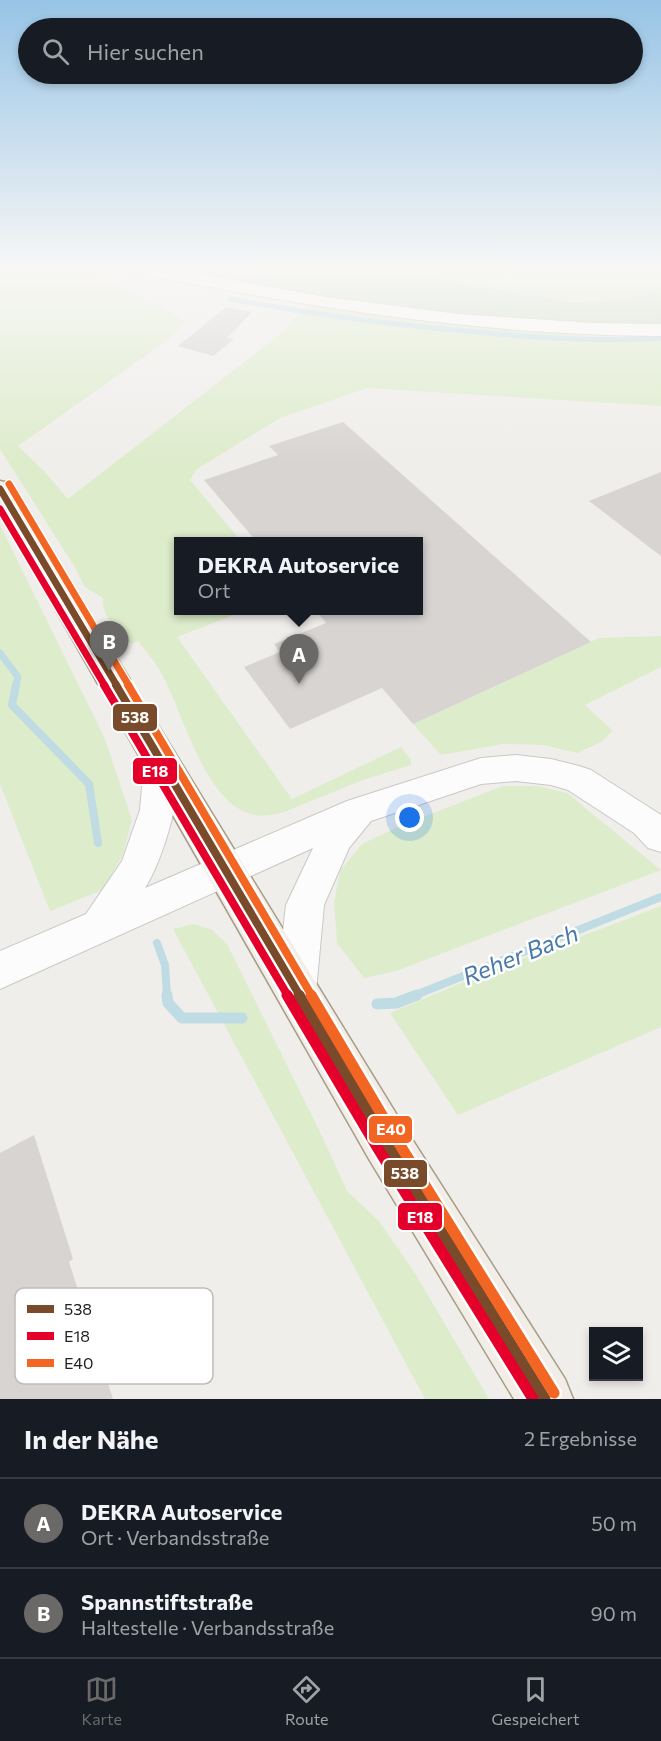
<!DOCTYPE html>
<html lang="de">
<head>
<meta charset="utf-8">
<style>
  body { margin:0; font-family:Commissioner,sans-serif; background:#20242c; color:#f1f3f6 }
  .controls { position:absolute; right:18px; bottom:18px; display:grid; overflow:hidden; border-radius:0px; box-shadow:0 3px 9px #0003 }
  .controls button { width:54px; height:54px; display:grid; place-items:center; padding:0; border:0; border-bottom:2px solid #363941; background:#171b24; color:#f1f3f6; font:30px sans-serif }
  .you { position:absolute; left:410px; top:818px; width:21px; height:21px; margin:-15px; border:4px solid #fff; border-radius:50%; background:#1a73e8; box-shadow:0 0 0 9px #1a73e833 }
  .badge { display:grid; place-items:center; width:39px; height:39px; border-radius:50%; background:#6a6968; color:#fff; font-size:20px; font-weight:700 }
  .pin { position:absolute; translate:-50% -50px; filter:drop-shadow(0 2px 3px #0008) }
  .pin::after { content:''; position:absolute; top:32px; width:21px; height:18px; background:inherit; clip-path:polygon(0 0,100% 0,50% 100%) }
  .popup { position:absolute; left:174px; top:537px; width:249px; height:78px; box-sizing:border-box; display:grid; place-content:center; border-radius:0px; background:#171b24; filter:drop-shadow(0 2px 4px #0005); font-size:20px; white-space:nowrap; color:#9ea1a6 }
  .popup b { font-size:22px; color:#f1f3f6 }
  .popup::after { content:''; position:absolute; left:50%; top:100%; margin-left:-12px; border:12px solid transparent; border-top-color:#171b24 }
  .list { margin:0; padding:0; list-style:none }
  h2 { display:flex; justify-content:space-between; align-items:center; height:78px; margin:0; padding:0 24px; font-size:26px }
  h2 small { font-size:20px; font-weight:400; color:#9ea1a6 }
  .list li { display:grid; grid-template-columns:39px 1fr auto; gap:18px; align-items:center; box-sizing:border-box; height:90px; padding:0 24px; border-top:2px solid #363941 }
  .list b { display:block; font-size:22px; white-space:nowrap }
  .list p { margin:0; font-size:20px; white-space:nowrap; color:#9ea1a6 }
  .list em { font-size:20px; font-style:normal; color:#9ea1a6 }
  .icon { flex:none; width:33px; height:33px; fill:none; stroke:currentColor; stroke-width:2; stroke-linecap:round; stroke-linejoin:round }
  .map { position:relative; flex:none; width:661px; height:1399px; overflow:hidden }
  .search { position:absolute; background:#171b24; box-shadow:0 3px 9px #0003; left:18px; right:18px; top:18px; height:66px; display:flex; align-items:center; gap:15px; box-sizing:border-box; padding:0 21px; border-radius:33px; color:#9ea1a6; font-size:22px }
  .sheet { height:258px; background:#171b24 }
  nav { display:flex; justify-content:space-around; align-items:center; box-sizing:border-box; height:84px; border-top:2px solid #363941; background:#171b24; font-size:16px; color:#9ea1a6 }
  nav a { display:grid; justify-items:center; gap:3px }
  nav .on { color:#6a6968 }
  .map>svg:first-child { display:block }
  .grass { fill:#ddeccb }
  .forest { fill:#cbdec1 }
  .lines { fill:none; stroke-linecap:round; stroke-linejoin:round }
  .stream-far3 { stroke:#bfdbe3; stroke-width:5 }
  .stream-far2 { stroke:#bfdbe3; stroke-width:7 }
  .stream-far1 { stroke:#bfdbe3; stroke-width:8 }
  .stream { stroke:#bfdbe3; stroke-width:11 }
  .building { fill:#d7d4d2 }
  .minor-casing { stroke:#c9c8c7; stroke-width:2 }
  .major-casing { stroke:#a79c86; stroke-width:3 }
  .minor { fill:#fdfcfc; fill-rule:evenodd }
  .major { fill:#f3ede7; fill-rule:evenodd }
  .bus-1-far2-casing { stroke:#fff; stroke-width:10 }
  .bus-1-far1-casing { stroke:#fff; stroke-width:13 }
  .bus-1-casing { stroke:#fff; stroke-width:16 }
  .bus-2-far2-casing { stroke:#fff; stroke-width:10 }
  .bus-2-far1-casing { stroke:#fff; stroke-width:13 }
  .bus-2-casing { stroke:#fff; stroke-width:16 }
  .bus-3-far2-casing { stroke:#fff; stroke-width:10 }
  .bus-3-far1-casing { stroke:#fff; stroke-width:13 }
  .bus-3-casing { stroke:#fff; stroke-width:16 }
  .bus-1-far2 { stroke:#7a4b2a; stroke-width:7 }
  .bus-1-far1 { stroke:#7a4b2a; stroke-width:8 }
  .bus-1 { stroke:#7a4b2a; stroke-width:11 }
  .bus-2-far2 { stroke:#e4002b; stroke-width:7 }
  .bus-2-far1 { stroke:#e4002b; stroke-width:8 }
  .bus-2 { stroke:#e4002b; stroke-width:11 }
  .bus-3-far2 { stroke:#f26522; stroke-width:7 }
  .bus-3-far1 { stroke:#f26522; stroke-width:8 }
  .bus-3 { stroke:#f26522; stroke-width:11 }
  .labels { text-anchor:middle; dominant-baseline:central; stroke-width:5; stroke-linejoin:round; paint-order:stroke }
  .near-water-label { font-size:24px; font-style:italic; fill:#4a7aab; stroke:#fff }
  .key { fill:#fff; stroke:#bdbdbd; stroke-width:1.5 }
  .key-label { font-size:16px; fill:#222 }
  .line-badge { stroke:#fff; stroke-width:2 }
  .badge-label { font-size:16px; text-anchor:middle; font-weight:bold; fill:#fff }
</style>
</head>
<body>
<div class="map">
<svg width="661" height="1399" viewBox="0 0 661 1399">
  <rect width="100%" height="100%" fill="#f0eeeb"/>
  <g class="grass">
    <path d="M 376,266 L 657,266 L 661,269 L 661,289 C 605,322 441,279 376,266 Z"/>
    <path d="M 0,274 L 68,277 L 113,282 L 185,321 L 169,339 L 18,446 L 44,471 L 68,499 L 279,335 L 311,302 L 661,332 L 661,406 L 367,388 L 280,418 L 197,469 L 190,480 L 241,541 L 179,542 L 179,610 L 244,611 L 177,637 L 292,799 L 401,747 L 411,760 L 411,765 L 363,780 L 284,812 C 272,815 259,818 248,813 C 202,797 183,710 160,671 C 154,660 145,651 138,641 L 131,644 C 119,631 101,617 103,598 L 85,587 L 74,566 L 0,449 Z"/>
    <path d="M 0,525 L 105,739 L 132,820 L 123,854 L 103,890 L 50,911 L 0,784 Z"/>
    <path d="M 661,636 L 661,667 L 585,705 L 613,731 L 601,742 L 577,753 L 544,745 L 504,744 L 441,755 L 413,724 L 599,638 Z"/>
    <path d="M 503,786 L 537,786 L 567,793 L 661,870 L 396,971 L 364,978 L 337,943 L 334,902 L 340,871 L 362,844 L 402,825 Z"/>
    <path d="M 661,906 L 661,1027 L 458,1115 L 390,1013 L 485,973 Z"/>
    <path d="M 194,924 L 212,930 L 227,944 L 321,1134 L 347,1191 L 379,1221 L 416,1275 L 489,1399 L 425,1399 L 173,929 Z"/>
  </g>
  <path class="forest" d="M 144,266 L 376,266 L 495,290 L 575,302 L 625,300 L 661,289 L 661,328 L 598,330 L 330,302 Z"/>
  <g class="lines">
    <g class="stream-far3">
      <path d="M 0,269 L 56,272"/>
      <path d="M 230,299 C 315,315 401,326 488,333 C 546,338 603,342 661,338"/>
    </g>
    <path class="stream-far2" d="M 0,653 L 18,677 L 16,686"/>
    <g class="stream-far1">
      <path d="M 16,685 L 12,705 L 89,784 L 98,843"/>
      <path d="M 157,943 L 165,965 L 167,996"/>
      <path d="M 413,996 L 661,897"/>
    </g>
    <g class="stream">
      <path d="M 167,995 L 168,1003 L 182,1018 L 242,1018"/>
      <path d="M 377,1004 L 396,1003 L 417,995"/>
    </g>
  </g>
  <g class="building">
    <path d="M 226,307 L 252,312 L 227,338 L 234,339 L 213,356 L 178,346 Z"/>
    <path d="M 343,422 L 591,642 L 413,724 L 382,688 L 290,729 L 244,667 L 280,652 L 274,644 L 326,623 L 316,610 L 419,610 L 419,542 L 257,542 L 204,480 L 278,455 L 269,446 Z"/>
    <path d="M 661,472 L 661,556 L 589,501 Z"/>
    <path d="M 34,1135 L 73,1259 L 69,1262 L 113,1399 L 0,1399 L 0,1153 Z"/>
  </g>
  <g class="lines">
    <g class="minor-casing">
      <g id="minor">
        <path d="M 118,266 L 155,266 L 326,297 L 459,314 L 593,323 L 661,324 L 661,336 C 476,335 307,307 127,271 L 121,270 Z"/>
        <path d="M 161,751 L 173,755 C 188,783 162,862 145,888 L 347,801 L 481,758 L 516,755 L 551,759 L 579,766 L 591,770 L 658,813 L 661,815 L 661,852 L 648,848 L 634,833 L 568,790 L 551,785 L 516,781 L 481,784 L 371,821 L 349,848 L 324,905 L 316,991 L 310,1005 L 296,1010 L 282,1005 L 276,991 L 286,905 L 313,848 L 0,989 L 0,951 L 86,914 L 122,861 L 140,810 L 144,764 L 149,755 Z"/>
      </g>
    </g>
    <g class="major-casing">
      <path id="major" d="M 0,481 L 9,483 L 13,489 L 403,1125 L 565,1379 L 573,1399 L 514,1399 L 369,1159 L 0,512 Z"/>
    </g>
    <use href="#minor" class="minor"/>
    <use href="#major" class="major"/>
    <g class="bus-1-far2-casing">
      <path id="bus-1-far2" d="M 0,489 L 117,686"/>
    </g>
    <g class="bus-1-far1-casing">
      <path id="bus-1-far1" d="M 116,685 L 300,996"/>
    </g>
    <g class="bus-1-casing">
      <path id="bus-1" d="M 299,995 L 386,1142 L 545,1399"/>
    </g>
    <g class="bus-2-far2-casing">
      <path id="bus-2-far2" d="M 0,509 L 105,686"/>
    </g>
    <g class="bus-2-far1-casing">
      <path id="bus-2-far1" d="M 104,685 L 288,996"/>
    </g>
    <g class="bus-2-casing">
      <path id="bus-2" d="M 287,995 L 377,1147 L 533,1399"/>
    </g>
    <g class="bus-3-far2-casing">
      <path id="bus-3-far2" d="M 9,484 L 129,686"/>
    </g>
    <g class="bus-3-far1-casing">
      <path id="bus-3-far1" d="M 128,685 L 312,996"/>
    </g>
    <g class="bus-3-casing">
      <path id="bus-3" d="M 311,995 L 395,1137 L 554,1393"/>
    </g>
    <use href="#bus-1-far2" class="bus-1-far2"/>
    <use href="#bus-1-far1" class="bus-1-far1"/>
    <use href="#bus-1" class="bus-1"/>
    <use href="#bus-2-far2" class="bus-2-far2"/>
    <use href="#bus-2-far1" class="bus-2-far1"/>
    <use href="#bus-2" class="bus-2"/>
    <use href="#bus-3-far2" class="bus-3-far2"/>
    <use href="#bus-3-far1" class="bus-3-far1"/>
    <use href="#bus-3" class="bus-3"/>
  </g>
  <linearGradient id="sky" x2="0" y2="1"><stop stop-color="#97c4e6"/><stop offset="0.58" stop-color="#f8f7f6"/><stop offset="1" stop-color="#f8f7f6" stop-opacity="0"/></linearGradient>
  <rect width="661" height="462" fill="url(#sky)"/>
  <g class="labels">
    <g class="near-water-label">
      <text transform="translate(520 954) rotate(-22)">Reher Bach</text>
    </g>
  </g>
  <rect x="15" y="1288" width="198" height="96" rx="9" class="key"/>
  <rect x="27" y="1305" width="27" height="8" fill="#7a4b2a"/>
  <rect x="27" y="1332" width="27" height="8" fill="#e4002b"/>
  <rect x="27" y="1359" width="27" height="8" fill="#f26522"/>
  <g class="key-label">
    <text x="64" y="1315">538</text>
    <text x="64" y="1342">E18</text>
    <text x="64" y="1369">E40</text>
  </g>
  <g class="line-badge">
    <rect x="112" y="703" width="46" height="29" rx="6" fill="#7a4b2a"/>
    <rect x="132" y="757" width="46" height="28" rx="6" fill="#e4002b"/>
    <rect x="368" y="1115" width="45" height="29" rx="6" fill="#f26522"/>
    <rect x="383" y="1159" width="45" height="29" rx="6" fill="#7a4b2a"/>
    <rect x="397" y="1202" width="46" height="29" rx="6" fill="#e4002b"/>
  </g>
  <g class="badge-label">
    <text x="135" y="723">538</text>
    <text x="155" y="777">E18</text>
    <text x="391" y="1135">E40</text>
    <text x="405" y="1179">538</text>
    <text x="420" y="1223">E18</text>
  </g>
</svg>
<div class="controls">
<button><svg class="icon" aria-label="layers" viewBox="0 0 24 24"><path d="M12 4l9 5-9 5-9-5zM3 14l9 5 9-5"/></svg></button>
</div>
<div class="you"></div>
<div class="pin badge" style="left:299px;top:684px">A</div>
<div class="popup"><b>DEKRA Autoservice</b>Ort</div>
<div class="pin badge" style="left:109px;top:671px">B</div>
<div class="search"><svg class="icon" aria-label="search" viewBox="0 0 24 24"><circle cx="10" cy="10" r="6"/><path d="M15 15l6 6"/></svg>Hier suchen</div>
</div>
<section class="sheet">
<h2>In der Nähe<small>2 Ergebnisse</small></h2>
<ul class="list">
<li><span class="badge">A</span><div><b>DEKRA Autoservice</b><p>Ort · Verbandsstraße</p></div><em>50 m</em></li>
<li><span class="badge">B</span><div><b>Spannstiftstraße</b><p>Haltestelle · Verbandsstraße</p></div><em>90 m</em></li>
</ul>
</section>
<nav>
<a class="on"><svg class="icon" aria-label="map" viewBox="0 0 24 24"><path d="M3 6l6-2 6 2 6-2v14l-6 2-6-2-6 2zM9 4v14M15 6v14"/></svg>Karte</a>
<a><svg class="icon" aria-label="directions" viewBox="0 0 24 24"><path d="M12 3l9 9-9 9-9-9zM9 14v-3h6M13 9l2 2-2 2"/></svg>Route</a>
<a><svg class="icon" aria-label="saved" viewBox="0 0 24 24"><path d="M7 4h10v16l-5-4-5 4z"/></svg>Gespeichert</a>
</nav>
</body>
</html>
